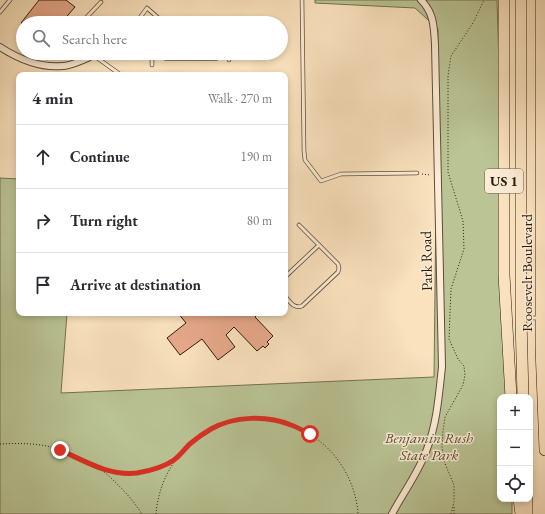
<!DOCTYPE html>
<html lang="en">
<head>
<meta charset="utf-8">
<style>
  body { margin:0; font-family:"EB Garamond",serif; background:#f7f7f7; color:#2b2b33 }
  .controls { position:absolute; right:12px; bottom:12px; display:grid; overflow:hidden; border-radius:8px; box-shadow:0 2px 6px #0003 }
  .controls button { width:36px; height:36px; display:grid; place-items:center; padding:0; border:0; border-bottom:1px solid #e1e1e2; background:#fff; color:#2b2b33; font:20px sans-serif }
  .stop { position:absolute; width:12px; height:12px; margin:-9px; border:3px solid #d93025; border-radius:50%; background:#fff }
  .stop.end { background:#d93025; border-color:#fff; box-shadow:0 1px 4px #0008 }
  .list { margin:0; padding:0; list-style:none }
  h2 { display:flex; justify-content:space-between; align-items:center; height:52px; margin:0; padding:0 16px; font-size:17px }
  h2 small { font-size:13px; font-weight:400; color:#7c7c81 }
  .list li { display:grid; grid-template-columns:26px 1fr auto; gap:12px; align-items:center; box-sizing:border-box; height:64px; padding:0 16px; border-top:1px solid #e1e1e2 }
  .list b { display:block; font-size:15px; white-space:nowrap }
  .list em { font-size:13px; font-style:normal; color:#7c7c81 }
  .icon { flex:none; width:22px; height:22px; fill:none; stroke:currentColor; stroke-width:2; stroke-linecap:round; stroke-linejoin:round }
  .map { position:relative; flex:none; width:545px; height:514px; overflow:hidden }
  .search { position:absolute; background:#fff; box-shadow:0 2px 6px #0003; left:16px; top:16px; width:272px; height:44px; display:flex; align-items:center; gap:10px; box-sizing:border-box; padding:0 14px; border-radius:22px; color:#7c7c81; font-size:15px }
  .panel { position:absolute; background:#fff; box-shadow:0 2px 6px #0003; left:16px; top:72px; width:272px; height:244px; border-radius:8px }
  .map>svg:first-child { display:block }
  .green { fill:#bac495; stroke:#747050 }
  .building { fill:#e8a98c; stroke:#2e1c0a }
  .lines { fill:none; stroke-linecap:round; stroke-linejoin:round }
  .service-casing { stroke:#614e37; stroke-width:4.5 }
  .minor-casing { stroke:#614e37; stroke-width:8 }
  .trunk-casing { stroke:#2e1c0a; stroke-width:12 }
  .path { stroke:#2e1c0a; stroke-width:1; stroke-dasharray:1 2; stroke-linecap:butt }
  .service { stroke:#fcecd5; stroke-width:3 }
  .minor { stroke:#fcecd5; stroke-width:6 }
  .trunk { stroke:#fae2be; stroke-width:11 }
  .route { stroke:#d93025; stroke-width:5 }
  .labels { text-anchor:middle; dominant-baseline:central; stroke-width:3; stroke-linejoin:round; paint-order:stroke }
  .shield { fill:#fcecd5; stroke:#6c5a47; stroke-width:1 }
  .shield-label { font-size:14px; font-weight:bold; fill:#2e1c0a }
  .street-label { font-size:15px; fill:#2e1c0a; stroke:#fcecd5 }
  .park-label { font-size:15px; font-style:italic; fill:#584e34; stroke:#fcecd5 }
</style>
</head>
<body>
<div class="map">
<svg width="545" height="514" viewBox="0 0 545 514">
  <rect width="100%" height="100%" fill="#fae2be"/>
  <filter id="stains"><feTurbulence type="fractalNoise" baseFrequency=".005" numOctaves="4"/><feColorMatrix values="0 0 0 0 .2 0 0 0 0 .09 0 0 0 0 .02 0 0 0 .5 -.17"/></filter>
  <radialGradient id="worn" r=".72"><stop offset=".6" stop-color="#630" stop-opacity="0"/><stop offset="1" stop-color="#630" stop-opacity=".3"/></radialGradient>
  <path class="green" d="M 315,0 L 497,0 L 509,397 L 500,397 L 500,499 L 512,499 L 512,514 L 0,514 L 0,178 L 19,179 L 19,313 L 67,313 L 61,393 L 434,377 L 438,29 L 415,8 L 315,3 Z"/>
  <g class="building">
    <path d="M 39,0 L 66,0 L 75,7 L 61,23 L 21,23 Z"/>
    <rect x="165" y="53" width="52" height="7"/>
    <path d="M 178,313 L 259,313 L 255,317 L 273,336 L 267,342 L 269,344 L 265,348 L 263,346 L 257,351 L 234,327 L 226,335 L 235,347 L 218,360 L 202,339 L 180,355 L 167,338 L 186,323 Z"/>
  </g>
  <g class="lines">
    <g class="service-casing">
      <g id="service">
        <path d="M 302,0 L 304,151 L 305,160 L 321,181 L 341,174 L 417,173"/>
        <path d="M 0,12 L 10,0"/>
        <path d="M 87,23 L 85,19 L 101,2"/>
        <path d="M 136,23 L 147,8 L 164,23"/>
        <path d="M 152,53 L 152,65"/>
        <path d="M 93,55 L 121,75"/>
        <path d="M 229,60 L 229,53"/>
        <path d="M 285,277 L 319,245"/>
        <path d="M 285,296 C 290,302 294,309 302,306 L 338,272 L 339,268 L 338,264 L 299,225"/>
        <path d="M 523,318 L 539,318"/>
      </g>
    </g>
    <g class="minor-casing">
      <g id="minor">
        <path d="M 0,47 C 17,58 40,68 62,66 C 70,66 80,61 88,58"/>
        <path d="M 392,514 C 403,493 419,472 427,449 C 437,423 439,394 442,367 L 435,45 C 434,27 434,13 421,0"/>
      </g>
    </g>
    <g class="trunk-casing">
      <g id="trunk">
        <path d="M 504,0 L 504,275 L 511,397"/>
        <path d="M 521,0 L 521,318 L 523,397"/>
        <path d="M 541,0 L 541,348 L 545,450"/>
        <path d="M 519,499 L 521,514"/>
        <path d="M 527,514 L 527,499"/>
      </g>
    </g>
    <g class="path">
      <path d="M 422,174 L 430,175"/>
      <path d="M 0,444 C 20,443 42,443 61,450 C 75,455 88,466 103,470 C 127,477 152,472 174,460"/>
      <path d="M 102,470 C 117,483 131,497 142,514"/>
      <path d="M 156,514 C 162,441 235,397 302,430 C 318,438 332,450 342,466 C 351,480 357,497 358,514"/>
      <path d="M 451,514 L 454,502 L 454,485 L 444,461 L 442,447 L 443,431 L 445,417 L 463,385 L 465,375 L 464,366 L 458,359 L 449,339 L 451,289 L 464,249 L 463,221 L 448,172 L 448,76 L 451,56 L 473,23 L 484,0"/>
      <path d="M 454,514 L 454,505"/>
    </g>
    <use href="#service" class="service"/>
    <use href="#minor" class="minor"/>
    <use href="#trunk" class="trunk"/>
  </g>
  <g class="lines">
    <path class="route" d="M 60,450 C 85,461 108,476 137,473 C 149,471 164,467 174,460 C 181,455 185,448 191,443 C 197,438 204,433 211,429 C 234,416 267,415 291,425 C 297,427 304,431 310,434"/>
  </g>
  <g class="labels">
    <rect class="shield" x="485" y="169" width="38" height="24" rx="3"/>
    <g class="shield-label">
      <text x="504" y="181">US 1</text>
    </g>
    <g class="street-label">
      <text transform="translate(426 261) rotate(-91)">Park Road</text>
      <text transform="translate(526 273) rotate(-90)">Roosevelt Boulevard</text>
    </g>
    <g class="park-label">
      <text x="429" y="437">Benjamin Rush<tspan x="429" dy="17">State Park</tspan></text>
    </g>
  </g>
  <rect width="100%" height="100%" filter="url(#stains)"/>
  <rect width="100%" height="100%" fill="url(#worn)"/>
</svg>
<div class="controls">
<button>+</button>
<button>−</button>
<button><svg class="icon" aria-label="locate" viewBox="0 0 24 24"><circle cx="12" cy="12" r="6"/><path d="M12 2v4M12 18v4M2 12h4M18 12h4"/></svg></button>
</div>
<div class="stop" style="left:310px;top:434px"></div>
<div class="stop end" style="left:60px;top:450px"></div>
<div class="search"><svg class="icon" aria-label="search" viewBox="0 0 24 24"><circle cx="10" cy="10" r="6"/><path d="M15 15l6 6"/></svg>Search here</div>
<section class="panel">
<h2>4 min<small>Walk · 270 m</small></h2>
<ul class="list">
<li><svg class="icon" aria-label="ahead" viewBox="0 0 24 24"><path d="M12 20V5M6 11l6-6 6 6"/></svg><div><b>Continue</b></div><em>190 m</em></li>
<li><svg class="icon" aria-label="right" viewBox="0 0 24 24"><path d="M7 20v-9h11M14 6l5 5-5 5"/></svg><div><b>Turn right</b></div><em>80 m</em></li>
<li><svg class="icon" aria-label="arrive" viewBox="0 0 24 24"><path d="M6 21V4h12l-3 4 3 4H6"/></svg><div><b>Arrive at destination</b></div></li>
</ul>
</section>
</div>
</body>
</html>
